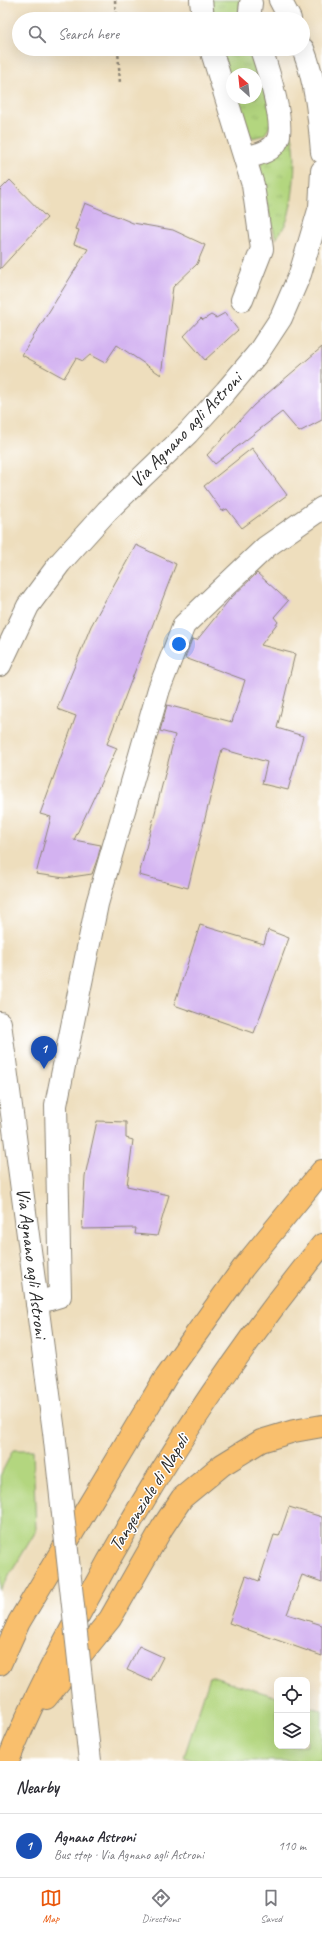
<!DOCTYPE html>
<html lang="en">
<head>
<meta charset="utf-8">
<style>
  body { margin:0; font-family:Caveat,sans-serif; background:#f2f2f3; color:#2b2b33 }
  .controls { position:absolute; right:12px; bottom:12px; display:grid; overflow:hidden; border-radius:8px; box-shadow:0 4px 16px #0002 }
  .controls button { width:36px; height:36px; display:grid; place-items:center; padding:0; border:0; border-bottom:1px solid #e1e1e2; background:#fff; color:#2b2b33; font:20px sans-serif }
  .compass { position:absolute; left:226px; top:68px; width:36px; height:36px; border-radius:50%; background:#fff; box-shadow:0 4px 16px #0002; rotate:333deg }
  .you { position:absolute; left:179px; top:644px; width:14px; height:14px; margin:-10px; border:3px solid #fff; border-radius:50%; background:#1a73e8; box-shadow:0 0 0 6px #1a73e833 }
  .badge { display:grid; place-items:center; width:26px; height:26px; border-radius:50%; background:#ea580c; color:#fff; font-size:13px; font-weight:700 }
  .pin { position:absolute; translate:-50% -33px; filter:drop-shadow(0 1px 2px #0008) }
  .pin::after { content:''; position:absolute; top:21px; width:14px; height:12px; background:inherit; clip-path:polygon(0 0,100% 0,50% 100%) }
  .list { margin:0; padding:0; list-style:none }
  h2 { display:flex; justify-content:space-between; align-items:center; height:52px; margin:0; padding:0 16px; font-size:17px }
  h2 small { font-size:13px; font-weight:400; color:#7c7c81 }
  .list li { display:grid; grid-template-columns:26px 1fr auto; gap:12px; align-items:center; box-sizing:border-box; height:64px; padding:0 16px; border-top:1px solid #e1e1e2 }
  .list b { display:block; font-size:15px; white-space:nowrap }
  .list p { margin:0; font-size:13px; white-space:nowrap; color:#7c7c81 }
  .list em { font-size:13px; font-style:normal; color:#7c7c81 }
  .icon { flex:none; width:22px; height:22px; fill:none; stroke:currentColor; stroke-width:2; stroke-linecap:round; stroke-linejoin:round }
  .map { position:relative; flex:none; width:322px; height:1761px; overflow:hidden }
  .search { position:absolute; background:#fff; box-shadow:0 4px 16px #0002; left:12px; right:12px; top:12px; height:44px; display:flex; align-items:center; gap:10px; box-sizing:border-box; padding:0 14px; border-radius:22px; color:#7c7c81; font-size:15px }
  .sheet { height:116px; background:#fff }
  nav { display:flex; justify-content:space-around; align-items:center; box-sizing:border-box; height:56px; border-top:1px solid #e1e1e2; background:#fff; font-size:11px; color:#7c7c81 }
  nav a { display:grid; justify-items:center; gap:2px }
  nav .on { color:#ea580c }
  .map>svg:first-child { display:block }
  .grass { fill:#b3d67f; stroke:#6f8055 }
  .park { fill:url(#park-tufts); stroke:#6f8055 }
  .building { fill:#d3b2f1 }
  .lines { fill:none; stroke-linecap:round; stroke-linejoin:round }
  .minor-casing { stroke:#8c8474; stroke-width:24 }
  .highway-casing { stroke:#8c8474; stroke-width:24 }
  .path { stroke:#8c8474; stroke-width:2.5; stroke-dasharray:3 3; stroke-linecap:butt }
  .minor { stroke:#fff; stroke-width:22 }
  .highway { stroke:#f9bf6d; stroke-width:22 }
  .minor-bridge-casing { stroke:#8c8474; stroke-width:24; stroke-linecap:butt }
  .minor-bridge { stroke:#fff; stroke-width:22 }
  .labels { text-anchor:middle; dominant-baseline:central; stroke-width:3; stroke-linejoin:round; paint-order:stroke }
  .street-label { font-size:19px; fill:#2b2b2b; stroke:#fff }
</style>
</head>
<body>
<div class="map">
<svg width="322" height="1761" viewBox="0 0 322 1761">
  <defs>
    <pattern id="park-tufts" width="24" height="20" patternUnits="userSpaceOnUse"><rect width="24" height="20" fill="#b3d67f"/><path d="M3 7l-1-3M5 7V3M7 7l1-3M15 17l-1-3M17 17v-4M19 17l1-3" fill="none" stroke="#9ab86e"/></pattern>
  </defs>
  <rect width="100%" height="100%" fill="#fff"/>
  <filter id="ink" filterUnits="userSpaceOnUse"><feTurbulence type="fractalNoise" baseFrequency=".025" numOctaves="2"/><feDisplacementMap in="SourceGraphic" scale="8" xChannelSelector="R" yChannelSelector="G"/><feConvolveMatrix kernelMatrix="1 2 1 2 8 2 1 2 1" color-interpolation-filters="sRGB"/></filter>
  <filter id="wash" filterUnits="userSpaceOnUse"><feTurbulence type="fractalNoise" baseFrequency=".012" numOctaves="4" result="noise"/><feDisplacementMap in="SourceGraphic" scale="16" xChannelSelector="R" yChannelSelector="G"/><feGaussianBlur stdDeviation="0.9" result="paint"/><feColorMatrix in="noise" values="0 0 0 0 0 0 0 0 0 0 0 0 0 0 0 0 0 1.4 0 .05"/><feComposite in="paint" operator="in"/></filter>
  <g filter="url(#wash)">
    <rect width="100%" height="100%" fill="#eedebd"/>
    <g class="grass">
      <path d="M 13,1450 L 33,1450 L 36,1531 L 0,1591 L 0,1476 Z"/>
      <path d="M 210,1676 L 277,1697 L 277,1746 L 307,1746 L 307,1706 L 322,1711 L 322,1761 L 196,1761 L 184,1757 Z"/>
    </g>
    <g class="park">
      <path d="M 209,0 L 240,0 L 239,13 L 242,19 L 213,19 Z"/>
      <path d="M 220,49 L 254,49 L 274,121 L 264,135 L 253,138 L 241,124 L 234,98 L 256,98 L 256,74 L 232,74 L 232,92 Z"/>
      <path d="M 286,134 L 291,134 C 299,150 293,207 286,223 C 283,229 279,234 276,239 L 259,174 L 261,164 Z"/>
    </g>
    <g id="blocks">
      <g class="building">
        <path d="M 10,180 L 47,218 L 0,269 L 0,190 Z"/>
        <path d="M 85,203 L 133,223 L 173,230 L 205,245 L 197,264 L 173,287 L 161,375 L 117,345 L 105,363 L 90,355 L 83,361 L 76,358 L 64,378 L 22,355 L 88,249 L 74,244 L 79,230 L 75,229 Z"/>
        <path d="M 225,313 L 238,330 L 205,360 L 184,336 L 201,318 L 203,320 L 211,315 L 216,318 Z"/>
        <path d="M 322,347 L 322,420 L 299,432 L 282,412 L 215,464 L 207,455 L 254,405 Z"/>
        <path d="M 252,448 L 287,495 L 242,528 L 227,509 L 222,511 L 204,486 Z"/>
        <path d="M 136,545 L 176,564 L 107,744 L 117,748 L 74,840 L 101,845 L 98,857 L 92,874 L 65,878 L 36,874 L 51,817 L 40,814 L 76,716 L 57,709 L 91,626 Z"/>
        <path d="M 257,573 L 288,601 L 274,617 L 278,622 L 261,645 L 295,654 L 277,728 L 303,736 L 288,790 L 262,784 L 267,762 L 222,749 L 188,888 L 139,875 L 175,735 L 160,731 L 167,705 L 232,722 L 245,680 L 185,658 L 192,639 L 197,640 L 229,600 Z"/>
        <path d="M 200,925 L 264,944 L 268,930 L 289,938 L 254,1033 L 174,1005 Z"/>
        <path d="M 97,1121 L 126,1122 L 126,1138 L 133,1140 L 127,1186 L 169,1195 L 157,1236 L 135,1234 L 136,1228 L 82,1229 L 85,1176 Z"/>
        <path d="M 289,1507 L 322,1517 L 322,1582 L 302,1575 L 287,1614 L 322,1625 L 322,1656 L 229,1623 L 246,1576 L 259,1581 L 274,1535 L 279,1536 Z"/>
        <path d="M 139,1646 L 163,1657 L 151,1681 L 127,1670 Z"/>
      </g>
    </g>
  </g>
  <g filter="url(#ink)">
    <use href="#blocks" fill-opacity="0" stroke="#8c8474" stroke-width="1"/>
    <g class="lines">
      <g class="minor-casing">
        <g id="minor">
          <path d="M 201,0 L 203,19"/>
          <path d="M 280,0 L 290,19"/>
          <path d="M 249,19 L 251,3"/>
          <path d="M 211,49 L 253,185 L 262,249 L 242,300"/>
          <path d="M 303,49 C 316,82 319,116 322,152"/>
          <path d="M 245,158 C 256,155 273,152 278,139 C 285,122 267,67 261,49"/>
          <path d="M 0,665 L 28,606 L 60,563 L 107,511 L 188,433 L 226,391 L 258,353 L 281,318 L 300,274 L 320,207 L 322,171"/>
          <path d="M 0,1023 L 54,1432"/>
          <path d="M 37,1303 L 60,1296 L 56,1105 L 97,904 L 159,689 L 184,625 L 266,547 L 322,508"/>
        </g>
      </g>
      <g class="highway-casing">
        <g id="highway">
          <path d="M 0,1664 L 19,1622 L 167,1375 L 243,1268 L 322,1171"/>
          <path d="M 46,1698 L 110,1619 L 162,1528 L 182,1498 L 222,1465 L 261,1441 L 294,1431 L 322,1426"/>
          <path d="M 8,1761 C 30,1706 58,1652 87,1600 C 154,1475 233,1355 322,1245"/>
        </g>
      </g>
      <g class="path">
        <path d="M 115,0 L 116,19"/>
        <path d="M 118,49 L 120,84"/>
      </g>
      <use href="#minor" class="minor"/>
      <use href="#highway" class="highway"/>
      <g class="minor-bridge-casing">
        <path id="minor-bridge" d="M 54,1432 L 90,1761"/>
      </g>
      <use href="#minor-bridge" class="minor-bridge"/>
    </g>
  </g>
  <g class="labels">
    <g class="street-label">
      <text transform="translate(186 430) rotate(-46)">Via Agnano agli Astroni</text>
      <text transform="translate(32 1263) rotate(83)">Via Agnano agli Astroni</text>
      <text transform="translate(149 1493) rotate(-58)">Tangenziale di Napoli</text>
    </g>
  </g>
</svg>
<div class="controls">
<button><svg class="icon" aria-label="locate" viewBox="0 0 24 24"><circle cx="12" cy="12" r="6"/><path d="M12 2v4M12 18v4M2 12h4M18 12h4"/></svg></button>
<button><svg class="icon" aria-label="layers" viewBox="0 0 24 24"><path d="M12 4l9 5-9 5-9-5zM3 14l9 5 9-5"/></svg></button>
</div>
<svg class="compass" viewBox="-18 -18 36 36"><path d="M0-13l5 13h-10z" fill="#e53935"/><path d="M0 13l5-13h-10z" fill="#7c7c81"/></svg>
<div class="you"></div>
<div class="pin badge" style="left:44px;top:1069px;background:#1a4fb4">1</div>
<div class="search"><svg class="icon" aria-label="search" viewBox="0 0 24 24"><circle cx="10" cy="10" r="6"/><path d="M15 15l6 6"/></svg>Search here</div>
</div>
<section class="sheet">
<h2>Nearby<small></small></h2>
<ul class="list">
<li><span class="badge" style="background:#1a4fb4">1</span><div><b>Agnano Astroni</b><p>Bus stop · Via Agnano agli Astroni</p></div><em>110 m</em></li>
</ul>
</section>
<nav>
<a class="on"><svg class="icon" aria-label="map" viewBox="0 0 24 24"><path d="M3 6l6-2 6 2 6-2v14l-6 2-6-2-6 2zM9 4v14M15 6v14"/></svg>Map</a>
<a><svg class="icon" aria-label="directions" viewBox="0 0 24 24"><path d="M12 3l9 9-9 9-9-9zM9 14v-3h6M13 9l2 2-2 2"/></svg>Directions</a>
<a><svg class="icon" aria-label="saved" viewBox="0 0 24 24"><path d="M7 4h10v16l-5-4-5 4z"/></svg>Saved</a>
</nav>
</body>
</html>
